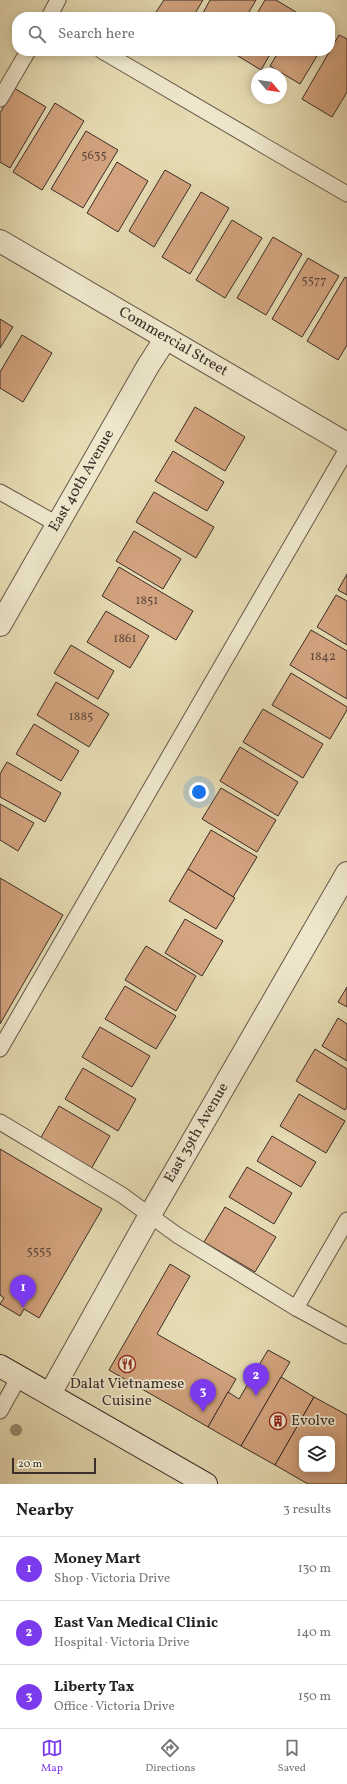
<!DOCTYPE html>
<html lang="en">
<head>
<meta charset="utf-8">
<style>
  body { margin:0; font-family:Vollkorn,serif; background:#f2f2f2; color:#222 }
  .controls { position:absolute; right:12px; bottom:12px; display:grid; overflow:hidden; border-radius:8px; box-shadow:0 2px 10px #0003 }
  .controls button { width:36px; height:36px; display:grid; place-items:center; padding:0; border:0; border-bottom:1px solid #e0e0e0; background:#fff; color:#222; font:20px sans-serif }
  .compass { position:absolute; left:251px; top:68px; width:36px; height:36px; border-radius:50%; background:#fff; box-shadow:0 2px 10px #0003; rotate:119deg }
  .scale { position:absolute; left:12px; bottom:10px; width:84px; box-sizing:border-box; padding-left:4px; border:2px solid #3b2d28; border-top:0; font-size:11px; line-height:14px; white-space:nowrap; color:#3b2d28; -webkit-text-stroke:3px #eee7cc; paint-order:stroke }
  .you { position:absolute; left:199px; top:792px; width:14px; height:14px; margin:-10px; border:3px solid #fff; border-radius:50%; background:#1a73e8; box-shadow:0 0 0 6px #1a73e833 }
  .badge { display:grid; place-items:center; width:26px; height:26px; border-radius:50%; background:#7c3aed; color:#fff; font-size:13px; font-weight:700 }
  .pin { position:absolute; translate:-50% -33px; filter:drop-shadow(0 1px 2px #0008) }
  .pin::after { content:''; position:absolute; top:21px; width:14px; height:12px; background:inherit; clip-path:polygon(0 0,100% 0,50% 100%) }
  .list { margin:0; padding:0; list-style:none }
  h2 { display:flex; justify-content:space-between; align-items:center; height:52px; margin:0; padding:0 16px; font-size:17px }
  h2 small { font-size:13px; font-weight:400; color:#767676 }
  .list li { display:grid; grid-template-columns:26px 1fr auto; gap:12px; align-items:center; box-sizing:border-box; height:64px; padding:0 16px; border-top:1px solid #e0e0e0 }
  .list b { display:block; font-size:15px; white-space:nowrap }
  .list p { margin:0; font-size:13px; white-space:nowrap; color:#767676 }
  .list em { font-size:13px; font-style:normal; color:#767676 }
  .icon { flex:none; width:22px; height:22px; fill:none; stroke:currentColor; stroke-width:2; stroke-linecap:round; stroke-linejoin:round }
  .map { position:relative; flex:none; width:347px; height:1484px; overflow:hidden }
  .search { position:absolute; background:#fff; box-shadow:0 2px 10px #0003; left:12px; right:12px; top:12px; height:44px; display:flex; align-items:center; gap:10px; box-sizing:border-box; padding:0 14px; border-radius:16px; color:#767676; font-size:15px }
  .sheet { height:244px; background:#fff }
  nav { display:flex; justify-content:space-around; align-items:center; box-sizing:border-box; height:56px; border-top:1px solid #e0e0e0; background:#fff; font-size:11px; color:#767676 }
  nav a { display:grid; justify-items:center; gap:2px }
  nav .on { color:#7c3aed }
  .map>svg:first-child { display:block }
  .building { fill:#d2a37e; stroke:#3b2d28; fill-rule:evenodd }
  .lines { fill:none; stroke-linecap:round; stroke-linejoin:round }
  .lane-casing { stroke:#66584a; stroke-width:17 }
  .street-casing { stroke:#66584a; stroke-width:24 }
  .secondary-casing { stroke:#3b2d28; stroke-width:24 }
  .lane { stroke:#eee7cc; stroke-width:15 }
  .street { stroke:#eee7cc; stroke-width:22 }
  .secondary { stroke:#eee7cc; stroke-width:22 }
  .tree { fill:#968b70 }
  .labels { text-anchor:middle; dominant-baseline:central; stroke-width:3.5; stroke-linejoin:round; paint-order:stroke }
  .number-label { font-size:13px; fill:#614a3e }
  .street-label { font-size:15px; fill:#3b2d28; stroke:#eee7cc }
  .poi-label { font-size:15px; fill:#3b2d28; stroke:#eee7cc }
</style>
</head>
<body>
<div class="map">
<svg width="347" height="1484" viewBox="0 0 347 1484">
  <rect width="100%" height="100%" fill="#e5dab1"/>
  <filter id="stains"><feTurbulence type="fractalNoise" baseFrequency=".005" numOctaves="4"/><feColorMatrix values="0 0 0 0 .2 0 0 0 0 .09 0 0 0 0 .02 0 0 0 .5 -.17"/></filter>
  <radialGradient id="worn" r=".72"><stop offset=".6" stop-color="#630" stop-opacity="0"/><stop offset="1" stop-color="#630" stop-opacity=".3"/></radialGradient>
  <g class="building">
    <path d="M 164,0 L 203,0 L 193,17 L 165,17 L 156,12 Z"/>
    <path d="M 210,0 L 256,0 L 246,17 L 210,17 L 203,13 Z"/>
    <path d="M 265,0 L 276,0 L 296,12 L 293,17 L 255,17 Z"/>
    <path d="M 339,35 L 347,39 L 347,92 L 332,117 L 302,99 Z"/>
    <path d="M 235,51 L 272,51 L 261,70 L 233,53 Z"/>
    <path d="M 279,51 L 320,51 L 300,84 L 270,66 Z"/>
    <path d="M 14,88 L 46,107 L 10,168 L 0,162 L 0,113 Z"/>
    <path d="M 55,103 L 84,121 L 42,190 L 13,172 Z"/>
    <path d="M 86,131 L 118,150 L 83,208 L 51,189 Z"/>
    <path d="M 117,162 L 148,181 L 118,232 L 87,213 Z"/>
    <path d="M 165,170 L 191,185 L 154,247 L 129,231 Z"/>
    <path d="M 201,192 L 229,208 L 190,274 L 162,257 Z"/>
    <path d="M 232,220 L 262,238 L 225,298 L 196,280 Z"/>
    <path d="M 273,237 L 302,254 L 266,315 L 237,298 Z"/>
    <path d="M 308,258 L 339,276 L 302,337 L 272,319 Z"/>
    <path d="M 345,277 L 347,278 L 347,345 L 338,360 L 307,341 Z"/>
    <path d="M 0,319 L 13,327 L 0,348 Z"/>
    <path d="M 22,335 L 52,353 L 23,402 L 0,388 L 0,372 Z"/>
    <path d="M 195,407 L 245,437 L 225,471 L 175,441 Z"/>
    <path d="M 173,451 L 224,482 L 207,511 L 155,481 Z"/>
    <path d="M 154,492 L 214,527 L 196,558 L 136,522 Z"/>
    <path d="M 134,531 L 181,559 L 163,589 L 116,561 Z"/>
    <path d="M 119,567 L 193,611 L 176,640 L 102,596 Z"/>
    <path d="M 347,574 L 347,595 L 338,590 Z"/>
    <path d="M 336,595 L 347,601 L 347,645 L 317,627 Z"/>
    <path d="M 106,611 L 149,636 L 130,668 L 87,642 Z"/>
    <path d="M 311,630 L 347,651 L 347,699 L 290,665 Z"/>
    <path d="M 71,645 L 114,671 L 98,699 L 54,673 Z"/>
    <path d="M 291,673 L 347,707 L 347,710 L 330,739 L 272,705 Z"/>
    <path d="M 56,682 L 109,714 L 89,747 L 37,715 Z"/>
    <path d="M 263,709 L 323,744 L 303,778 L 243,742 Z"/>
    <path d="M 34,724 L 79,751 L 61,781 L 16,754 Z"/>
    <path d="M 240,747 L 298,782 L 278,816 L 220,781 Z"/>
    <path d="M 7,762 L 61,793 L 45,822 L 0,797 L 0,774 Z"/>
    <path d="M 221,788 L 276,820 L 257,852 L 202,819 Z"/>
    <path d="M 0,804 L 34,823 L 18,851 L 0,840 Z"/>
    <path d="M 211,830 L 257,857 L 233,897 L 188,869 Z"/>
    <path d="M 188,869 L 235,898 L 216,929 L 169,901 Z"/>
    <path d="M 0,878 L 63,915 L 0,1024 Z"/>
    <path d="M 185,919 L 223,941 L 202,976 L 165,953 Z"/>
    <path d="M 146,946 L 196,976 L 176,1011 L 125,980 Z"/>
    <path d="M 125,986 L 176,1016 L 156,1049 L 105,1019 Z"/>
    <path d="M 347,987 L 347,1007 L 338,1002 Z"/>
    <path d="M 338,1018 L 347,1024 L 347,1061 L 322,1046 Z"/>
    <path d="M 100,1027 L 150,1056 L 132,1087 L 82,1057 Z"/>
    <path d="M 315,1049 L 347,1069 L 347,1107 L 345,1110 L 296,1081 Z"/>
    <path d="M 83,1068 L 136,1099 L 118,1131 L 65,1099 Z"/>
    <path d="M 299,1094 L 345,1121 L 326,1153 L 280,1126 Z"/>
    <path d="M 59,1106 L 110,1136 L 91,1169 L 40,1139 Z"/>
    <path d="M 272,1136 L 316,1162 L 301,1187 L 257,1161 Z"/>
    <path d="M 0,1149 L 102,1209 L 39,1318 L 24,1309 L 20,1316 L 0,1304 L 4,1298 L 0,1295 Z"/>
    <path d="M 247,1167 L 292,1193 L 274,1224 L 229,1197 Z"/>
    <path d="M 225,1207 L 276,1237 L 255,1272 L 204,1242 Z"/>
    <path d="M 170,1264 L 190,1276 L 157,1334 L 236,1379 L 208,1427 L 109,1370 Z"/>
    <path d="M 268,1350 L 290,1362 L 241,1446 L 208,1427 L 228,1392 L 239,1399 Z"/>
    <path d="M 281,1377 L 314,1397 L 275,1465 L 241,1446 Z"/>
    <path d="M 314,1397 L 347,1415 L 347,1484 L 308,1484 L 275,1465 ZM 302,1439 L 332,1439 L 332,1469 L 302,1469 Z"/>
  </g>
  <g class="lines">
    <g class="lane-casing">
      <g id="lane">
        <path d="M 49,17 L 58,0"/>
        <path d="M 102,51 L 347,194"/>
        <path d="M 0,99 L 28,51"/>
        <path d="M 0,492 L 57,524"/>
        <path d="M 0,1049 L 347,449"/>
        <path d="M 0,1122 L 122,1195 L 177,1235 L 296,1308 L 347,1336"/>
        <path d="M 296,1308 L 347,1220"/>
        <path d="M 0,1411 L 19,1377"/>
      </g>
    </g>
    <g class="street-casing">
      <g id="street">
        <path d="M 0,241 L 347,444"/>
        <path d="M 0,625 L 148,366 L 166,338"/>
        <path d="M 50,1394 L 150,1215 L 347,873"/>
      </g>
    </g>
    <g class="secondary-casing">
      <path id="secondary" d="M 0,1366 L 206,1484"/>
    </g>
    <use href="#lane" class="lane"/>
    <use href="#street" class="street"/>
    <use href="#secondary" class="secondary"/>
  </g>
  <circle class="tree" cx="16" cy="1430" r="6"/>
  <defs>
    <g id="restaurant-ring" transform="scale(0.9)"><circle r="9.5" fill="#eee7cc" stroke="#8f2418" stroke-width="1.5"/><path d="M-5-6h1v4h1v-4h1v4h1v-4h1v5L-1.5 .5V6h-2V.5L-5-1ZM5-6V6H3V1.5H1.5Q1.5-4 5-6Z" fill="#8f2418"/></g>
    <g id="building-ring" transform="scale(0.9)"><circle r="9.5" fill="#eee7cc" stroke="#8f2418" stroke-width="1.5"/><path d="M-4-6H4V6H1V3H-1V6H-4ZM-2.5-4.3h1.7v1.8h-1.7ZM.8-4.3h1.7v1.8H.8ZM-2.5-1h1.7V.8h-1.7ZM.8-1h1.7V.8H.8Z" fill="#8f2418"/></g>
  </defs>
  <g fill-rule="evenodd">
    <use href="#restaurant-ring" x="127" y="1364"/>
    <use href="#building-ring" x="278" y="1421"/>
  </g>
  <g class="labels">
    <g class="number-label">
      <text x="94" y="156">5635</text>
      <text x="314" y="281">5577</text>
      <text x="147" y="601">1851</text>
      <text x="125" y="639">1861</text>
      <text x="323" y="657">1842</text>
      <text x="81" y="717">1885</text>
      <text x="39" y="1252">5555</text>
    </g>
    <g class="street-label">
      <text transform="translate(173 342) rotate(30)">Commercial Street</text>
      <text transform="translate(82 481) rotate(-60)">East 40th Avenue</text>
      <text transform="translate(197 1133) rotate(-60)">East 39th Avenue</text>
    </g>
    <g class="poi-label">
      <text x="127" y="1384">Dalat Vietnamese<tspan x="127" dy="17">Cuisine</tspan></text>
      <text x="291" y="1421" text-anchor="start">Evolve</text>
    </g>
  </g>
  <rect width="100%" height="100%" filter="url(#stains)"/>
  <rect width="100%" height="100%" fill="url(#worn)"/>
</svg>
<div class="controls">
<button><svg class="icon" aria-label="layers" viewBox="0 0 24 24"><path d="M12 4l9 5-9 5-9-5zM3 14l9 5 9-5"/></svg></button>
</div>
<svg class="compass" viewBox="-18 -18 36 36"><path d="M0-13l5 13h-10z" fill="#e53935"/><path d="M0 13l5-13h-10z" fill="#767676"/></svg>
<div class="scale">20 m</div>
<div class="you"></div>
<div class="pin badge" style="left:23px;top:1308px">1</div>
<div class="pin badge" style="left:256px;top:1396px">2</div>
<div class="pin badge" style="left:203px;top:1412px">3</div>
<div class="search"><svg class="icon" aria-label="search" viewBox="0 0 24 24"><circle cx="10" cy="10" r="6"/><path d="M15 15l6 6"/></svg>Search here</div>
</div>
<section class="sheet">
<h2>Nearby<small>3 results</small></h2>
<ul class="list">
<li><span class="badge">1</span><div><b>Money Mart</b><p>Shop · Victoria Drive</p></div><em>130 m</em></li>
<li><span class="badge">2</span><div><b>East Van Medical Clinic</b><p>Hospital · Victoria Drive</p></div><em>140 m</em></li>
<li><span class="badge">3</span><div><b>Liberty Tax</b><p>Office · Victoria Drive</p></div><em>150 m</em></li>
</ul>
</section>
<nav>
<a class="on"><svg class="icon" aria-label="map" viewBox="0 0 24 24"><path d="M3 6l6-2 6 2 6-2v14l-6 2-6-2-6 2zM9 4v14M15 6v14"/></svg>Map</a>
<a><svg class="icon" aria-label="directions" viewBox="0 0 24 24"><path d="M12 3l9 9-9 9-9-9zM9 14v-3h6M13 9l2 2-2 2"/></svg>Directions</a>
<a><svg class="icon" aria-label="saved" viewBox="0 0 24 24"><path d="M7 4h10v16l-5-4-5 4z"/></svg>Saved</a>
</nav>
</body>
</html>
